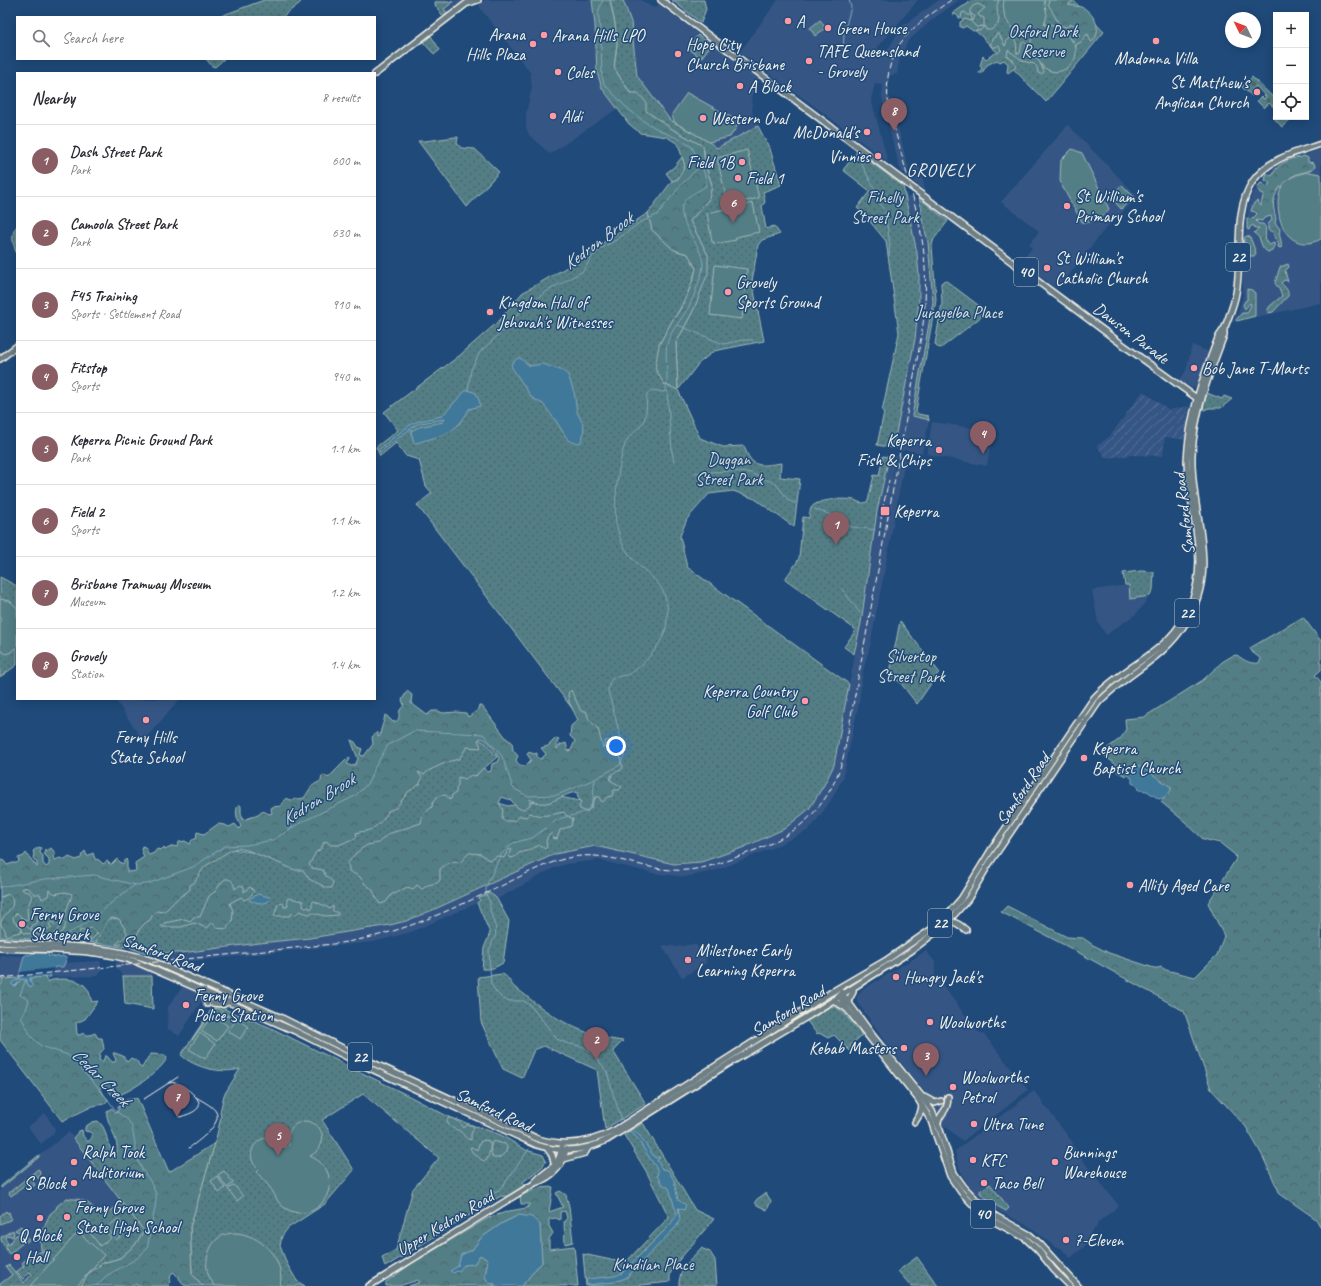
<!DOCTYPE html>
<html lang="en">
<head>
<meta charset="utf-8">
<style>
  body { margin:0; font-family:Caveat,sans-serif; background:#f7f7f7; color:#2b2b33 }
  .controls { position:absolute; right:12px; top:12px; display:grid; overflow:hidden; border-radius:0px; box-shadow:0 2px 10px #0003 }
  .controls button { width:36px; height:36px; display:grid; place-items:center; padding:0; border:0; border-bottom:1px solid #e1e1e2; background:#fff; color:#2b2b33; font:20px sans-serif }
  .compass { position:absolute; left:1225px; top:12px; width:36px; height:36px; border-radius:50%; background:#fff; box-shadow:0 2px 10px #0003; rotate:313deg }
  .you { position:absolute; left:616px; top:746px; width:14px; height:14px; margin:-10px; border:3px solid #fff; border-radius:50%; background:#1a73e8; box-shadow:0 0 0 6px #1a73e833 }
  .badge { display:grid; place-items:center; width:26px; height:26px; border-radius:50%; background:#8a5d65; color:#fff; font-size:13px; font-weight:700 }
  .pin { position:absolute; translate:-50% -33px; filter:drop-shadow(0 1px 2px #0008) }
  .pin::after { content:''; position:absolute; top:21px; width:14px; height:12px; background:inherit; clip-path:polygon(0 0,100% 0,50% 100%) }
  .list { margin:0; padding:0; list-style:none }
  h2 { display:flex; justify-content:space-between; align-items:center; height:52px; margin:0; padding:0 16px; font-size:17px }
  h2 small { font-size:13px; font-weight:400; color:#7c7c81 }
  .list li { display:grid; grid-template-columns:26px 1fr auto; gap:12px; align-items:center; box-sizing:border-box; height:72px; padding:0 16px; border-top:1px solid #e1e1e2 }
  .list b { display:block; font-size:15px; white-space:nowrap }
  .list p { margin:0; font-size:13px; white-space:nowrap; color:#7c7c81 }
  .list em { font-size:13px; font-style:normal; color:#7c7c81 }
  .icon { flex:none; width:22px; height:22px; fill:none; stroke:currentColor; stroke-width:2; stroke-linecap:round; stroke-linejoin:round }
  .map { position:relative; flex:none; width:1321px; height:1286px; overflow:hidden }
  .search { position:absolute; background:#fff; box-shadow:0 2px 10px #0003; left:16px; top:16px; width:360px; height:44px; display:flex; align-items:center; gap:10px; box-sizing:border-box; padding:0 14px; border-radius:0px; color:#7c7c81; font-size:15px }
  .panel { position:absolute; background:#fff; box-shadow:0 2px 10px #0003; left:16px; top:72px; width:360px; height:628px; border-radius:0px }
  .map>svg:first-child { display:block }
  .built { fill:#365785 }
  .industrial { fill:url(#industrial-furrows) }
  .grass { fill:url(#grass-dots); stroke:#a3b8b7 }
  .forest { fill:url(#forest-crowns); stroke:#a3b8b7 }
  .cemetery { fill:url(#cemetery-stones); stroke:#a3b8b7 }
  .garden { fill:#527e86; stroke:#a3b8b7 }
  .water { fill:#407899; stroke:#88a8b9 }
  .pier { fill:#1f4a7a }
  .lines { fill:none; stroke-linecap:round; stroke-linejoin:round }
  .stream { stroke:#88a8b9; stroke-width:1 }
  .major-casing { stroke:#f4f1e8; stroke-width:8 }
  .major { stroke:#6d7e84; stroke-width:5 }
  .tram { stroke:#f4f1e8; stroke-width:1 }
  .rail { stroke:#f4f1e8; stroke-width:1; stroke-dasharray:6 3; stroke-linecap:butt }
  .poi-dot { fill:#ff9aa2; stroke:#1f4a7a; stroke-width:1.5 }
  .labels { text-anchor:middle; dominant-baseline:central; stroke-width:3; stroke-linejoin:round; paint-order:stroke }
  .shield { fill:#1f4a7a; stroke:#b4bfc7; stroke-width:1 }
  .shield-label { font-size:16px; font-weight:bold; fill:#f4f1e8 }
  .poi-label { font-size:17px; fill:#f4f1e8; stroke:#1f4a7a; text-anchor:start }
  .park-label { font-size:17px; fill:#dce0d9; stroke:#1f4a7a }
  .street-label { font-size:17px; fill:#f4f1e8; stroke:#1f4a7a }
  .neighbourhood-label { font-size:18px; letter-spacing:1px; fill:#f4f1e8; stroke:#1f4a7a }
  .water-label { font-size:18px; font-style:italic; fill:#d9dfdc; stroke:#1f4a7a }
</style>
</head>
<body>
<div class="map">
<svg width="1321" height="1286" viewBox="0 0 1321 1286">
  <defs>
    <pattern id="industrial-furrows" width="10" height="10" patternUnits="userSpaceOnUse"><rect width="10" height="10" fill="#365785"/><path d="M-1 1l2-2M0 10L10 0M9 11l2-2" fill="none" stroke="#547096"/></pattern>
    <pattern id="grass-dots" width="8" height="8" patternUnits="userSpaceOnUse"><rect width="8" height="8" fill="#527e86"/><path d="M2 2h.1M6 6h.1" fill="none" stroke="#4e6669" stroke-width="1.8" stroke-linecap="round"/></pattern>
    <pattern id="forest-crowns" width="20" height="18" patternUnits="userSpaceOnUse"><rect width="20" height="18" fill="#527e86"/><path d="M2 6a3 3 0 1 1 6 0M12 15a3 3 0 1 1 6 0" fill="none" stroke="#4e6669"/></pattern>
    <pattern id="cemetery-stones" width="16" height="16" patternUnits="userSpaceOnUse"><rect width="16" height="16" fill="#527e86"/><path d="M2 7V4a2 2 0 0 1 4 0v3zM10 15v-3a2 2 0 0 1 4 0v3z" fill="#4e6669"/></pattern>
  </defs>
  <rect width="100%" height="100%" fill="#1f4a7a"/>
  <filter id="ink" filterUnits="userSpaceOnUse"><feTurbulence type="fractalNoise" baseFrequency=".025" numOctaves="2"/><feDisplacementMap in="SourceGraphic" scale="8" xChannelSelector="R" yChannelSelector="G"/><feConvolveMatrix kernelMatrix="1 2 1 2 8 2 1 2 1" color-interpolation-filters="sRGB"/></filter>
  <g filter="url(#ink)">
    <g class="built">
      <path d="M 435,0 L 462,0 L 462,2 L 461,5 L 444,17 L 435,5 Z"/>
      <path d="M 485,0 L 592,0 L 595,25 L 597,72 L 605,92 L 618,108 L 550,154 L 529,135 L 526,127 L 526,114 L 532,87 L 530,72 L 480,8 L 480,4 Z"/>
      <path d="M 623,0 L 641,0 L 653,8 L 659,5 L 758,78 L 759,81 L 751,97 L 753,117 L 758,126 L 717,148 L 709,142 L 670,120 L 637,76 L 631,22 Z"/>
      <path d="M 778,0 L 918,0 L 877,48 L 885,55 L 901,27 L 939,0 L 959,0 L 933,19 L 908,41 L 900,57 L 897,74 L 889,76 L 889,98 L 890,98 L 908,166 L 908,169 L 906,170 L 907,173 L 902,173 L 901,169 L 900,169 L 884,109 L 882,95 L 883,85 L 875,84 L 871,99 L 888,162 L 821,111 L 740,52 Z"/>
      <path d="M 1068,125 L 1138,197 L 1104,230 L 1058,289 L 1021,262 L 1032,248 L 1029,245 L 1039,231 L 1001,202 Z"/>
      <path d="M 1321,149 L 1321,307 L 1320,303 L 1234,322 L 1233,321 L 1238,313 L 1243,296 L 1243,250 L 1249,203 L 1252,195 L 1264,177 L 1277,165 Z"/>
      <path d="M 919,165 L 925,189 L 925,190 L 913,181 L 916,179 L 913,166 Z"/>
      <path d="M 906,197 L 913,197 L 917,200 L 928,242 L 933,302 L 912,416 L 927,419 L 929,421 L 922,453 L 906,450 L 902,451 L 894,449 L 893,447 L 915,339 L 919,310 L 920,287 L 918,264 Z"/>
      <path d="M 1192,345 L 1207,351 L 1208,354 L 1196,386 L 1193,388 L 1179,381 L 1186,371 Z"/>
      <path d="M 932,422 L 993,431 L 987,466 L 927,454 Z"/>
      <path d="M 894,455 L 897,456 L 892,477 L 893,477 L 898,456 L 901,456 L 905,460 L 886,563 L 870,646 L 863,671 L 859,702 L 843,778 L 831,800 L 814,824 L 807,831 L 772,848 L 717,870 L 685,877 L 653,873 L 598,860 L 566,864 L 554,868 L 497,899 L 494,896 L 488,894 L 477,903 L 411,932 L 373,942 L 183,962 L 180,967 L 178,968 L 169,963 L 169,955 L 166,955 L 166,953 L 181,953 L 259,943 L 310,938 L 390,925 L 406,921 L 435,909 L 555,854 L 562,852 L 595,846 L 674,864 L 701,862 L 742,848 L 784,829 L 834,765 L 861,623 L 877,511 L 889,457 Z"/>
      <path d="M 1129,585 L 1131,598 L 1150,596 L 1137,613 L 1106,635 L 1098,622 L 1092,590 Z"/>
      <path d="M 115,699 L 180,699 L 143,741 Z"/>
      <path d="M 694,944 L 696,945 L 706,959 L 706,963 L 683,977 L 682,977 L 662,946 L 665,945 L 677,947 Z"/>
      <path d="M 926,951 L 935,962 L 935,974 L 940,982 L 978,1032 L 984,1034 L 1028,1090 L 963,1141 L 942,1124 L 930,1104 L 931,1099 L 906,1069 L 857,1002 L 857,997 L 862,990 Z"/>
      <path d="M 0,955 L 24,956 L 20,972 L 20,978 L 2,979 L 2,985 L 0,985 Z"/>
      <path d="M 162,956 L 167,957 L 168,965 L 148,957 Z"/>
      <path d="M 100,961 L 102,969 L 98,976 L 51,977 L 50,967 L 62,963 Z"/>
      <path d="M 125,961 L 149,971 L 152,974 L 152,976 L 123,976 L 116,968 L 116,962 Z"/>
      <path d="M 183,986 L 201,993 L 202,1000 L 179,1036 L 167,1028 L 168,1007 Z"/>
      <path d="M 1034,1091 L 1073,1143 L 1072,1145 L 1077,1151 L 1076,1152 L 1119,1206 L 1098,1222 L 1096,1228 L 1090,1233 L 1088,1244 L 1070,1258 L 1061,1248 L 1055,1247 L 1032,1228 L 993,1208 L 975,1193 L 966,1181 L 959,1167 L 955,1151 Z"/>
      <path d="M 45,1113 L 55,1129 L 53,1134 L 41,1144 L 28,1127 Z"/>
      <path d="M 69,1132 L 144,1231 L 136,1284 L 137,1286 L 0,1286 L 0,1187 Z"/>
    </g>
    <path class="industrial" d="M 1143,391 L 1169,410 L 1189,406 L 1185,440 L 1165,437 L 1163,456 L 1132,455 L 1106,458 L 1097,446 L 1110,436 Z"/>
    <g class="grass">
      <path d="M 264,0 L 301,0 L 300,3 L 282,17 L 218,17 Z"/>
      <path d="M 610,0 L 623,0 L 631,22 L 637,76 L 670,120 L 709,142 L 717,148 L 758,126 L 770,149 L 781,185 L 763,192 L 765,202 L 762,206 L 766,229 L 774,226 L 780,234 L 762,240 L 758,245 L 752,281 L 764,341 L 714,351 L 699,363 L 678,390 L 700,438 L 723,447 L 744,446 C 752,469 760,466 781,463 L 780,477 L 800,479 L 794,527 L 755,499 L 733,491 L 709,494 L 687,519 L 680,536 L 687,567 L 849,684 L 834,765 L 824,785 L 809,809 L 784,829 L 742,848 L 701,862 L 674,864 L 595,846 L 555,854 L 435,909 L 406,921 L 390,925 L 310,938 L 259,943 L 181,953 L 147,953 L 133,949 L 128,946 L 122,947 L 89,942 L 89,940 L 91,938 L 70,938 L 66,941 L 0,937 L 0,897 L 3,897 L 15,889 L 203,864 L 231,849 L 265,854 L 468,733 L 486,743 L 497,757 L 459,790 L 508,806 L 560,797 L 590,803 L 606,789 L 616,766 L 417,505 L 432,493 L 426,486 L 419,460 L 406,456 L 396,443 L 380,456 L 376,447 L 398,430 L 384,412 L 459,356 L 500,320 L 522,293 L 574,263 L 611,237 L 648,213 L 652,230 L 674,250 L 688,254 L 696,268 C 690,297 672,320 659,345 L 678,390 L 676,343 L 694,309 L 708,255 L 690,221 L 709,199 L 712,185 L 705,164 L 704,150 L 692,140 L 672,129 L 646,111 L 631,94 L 614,68 L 617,43 L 615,24 Z"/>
      <path d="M 672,0 L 704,0 L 706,9 L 701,23 Z"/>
      <path d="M 974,0 L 1073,0 L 1104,32 L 1046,102 L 982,37 L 956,13 Z"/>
      <path d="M 435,2 L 453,2 L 444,9 L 447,13 L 443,16 L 435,5 Z"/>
      <path d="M 431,36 L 440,50 L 435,54 L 433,53 L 423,42 Z"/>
      <path d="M 206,59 L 224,59 L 215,67 L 212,66 Z"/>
      <path d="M 455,137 L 458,137 L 457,143 L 461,148 L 475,149 L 499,172 L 467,207 L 418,141 L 425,141 Z"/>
      <path d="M 857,152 L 903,186 L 917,253 L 919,276 L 919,299 L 915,339 L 893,448 L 877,445 L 884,412 L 882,411 L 899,333 L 886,241 L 862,212 L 857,208 L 870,191 L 843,170 Z"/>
      <path d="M 682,157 L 685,166 L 678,179 L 672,181 L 666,173 L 674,167 Z"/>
      <path d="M 919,198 L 948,221 L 934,239 L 932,245 L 936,300 L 916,411 L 918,414 L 928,416 L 929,421 L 926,419 L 912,416 L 933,302 L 928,242 L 920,211 L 922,210 Z"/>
      <path d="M 17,226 L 17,256 C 14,245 9,235 17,226 Z"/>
      <path d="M 945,280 L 986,311 L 986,313 L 941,348 L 937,347 L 935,344 L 942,303 L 941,283 Z"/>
      <path d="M 1207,393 L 1222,399 L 1224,396 L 1232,399 L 1221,408 L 1209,408 L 1204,410 L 1203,407 Z"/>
      <path d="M 883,456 L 889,457 L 877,511 L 861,623 L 854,654 L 844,647 L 856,630 L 785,579 L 797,562 L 799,558 L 803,517 L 809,518 C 809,515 810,511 811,508 C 816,499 844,498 854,500 C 860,502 862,505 868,501 L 874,475 L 879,476 Z"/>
      <path d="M 1141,571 L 1154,572 L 1153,590 L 1150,596 L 1130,599 L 1129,585 L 1125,585 L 1123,573 Z"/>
      <path d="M 0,577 L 17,586 L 17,665 L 0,677 Z"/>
      <path d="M 900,621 L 939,672 L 917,704 L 899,681 L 889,678 Z"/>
      <path d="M 489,893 L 494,896 L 497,899 L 509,921 L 503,963 C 496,967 491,970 482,969 L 484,948 L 490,933 L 477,903 L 480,900 L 479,898 Z"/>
      <path d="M 502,974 C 508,976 510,982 514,987 C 517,989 521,992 524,994 C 554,1019 583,1036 623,1041 L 613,1051 L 646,1104 L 605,1129 L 597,1070 L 544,1046 L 534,1050 L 522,1078 L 503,1069 L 481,1022 L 478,977 Z"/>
      <path d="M 123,976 L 152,976 L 153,1009 L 125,1004 Z"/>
      <path d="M 217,1006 L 269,1027 L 411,1097 L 449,1117 L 501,1135 L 526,1150 L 543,1155 L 546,1161 L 542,1167 L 523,1182 L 523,1186 C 517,1191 508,1198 501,1196 L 385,1267 L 382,1257 L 396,1250 L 413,1189 L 439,1158 L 363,1094 L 322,1120 L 354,1170 L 325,1204 L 288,1228 L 282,1236 L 280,1246 L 287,1264 L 297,1281 L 305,1286 L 203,1286 L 192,1274 L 190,1227 L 215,1143 L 221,1117 L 220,1112 L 224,1095 L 240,1069 C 221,1074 195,1068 181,1055 L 211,1010 Z"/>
      <path d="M 835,1006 L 843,1012 L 862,1035 L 850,1046 L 852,1049 L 850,1051 L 834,1035 L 828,1038 L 819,1033 L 817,1034 L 807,1021 L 829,1007 Z"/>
      <path d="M 643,1123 L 695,1210 L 714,1219 L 673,1267 L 670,1275 L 670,1282 L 633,1286 L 586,1286 L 583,1254 L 625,1263 L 669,1217 L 646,1171 L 624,1135 Z"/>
      <path d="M 38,1169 L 40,1171 L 39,1179 L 34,1174 L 30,1177 L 35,1185 L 32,1187 L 29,1183 L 11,1196 L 9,1193 L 11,1191 Z"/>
      <path d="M 990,1184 L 1009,1208 L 1006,1211 L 992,1203 L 980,1193 L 980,1191 Z"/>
      <path d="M 766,1193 L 771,1201 L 767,1210 L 757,1205 L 755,1202 L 757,1199 Z"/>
      <path d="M 67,1198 L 69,1198 L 69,1199 C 82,1198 89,1202 97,1212 L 101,1209 L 107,1214 L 122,1202 L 144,1231 L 135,1245 L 120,1258 L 103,1263 L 89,1273 L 81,1286 L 0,1286 L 0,1284 L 12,1275 L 6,1267 L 9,1265 L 24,1283 L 32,1274 L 30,1272 L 23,1279 L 16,1272 L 24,1266 L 22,1263 C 30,1256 39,1249 50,1252 L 46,1250 L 41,1250 L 40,1235 L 50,1214 L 56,1209 L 57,1206 Z"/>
      <path d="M 6,1211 L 7,1213 L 9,1212 L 11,1218 L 10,1220 L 0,1224 L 0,1216 Z"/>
      <path d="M 20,1232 L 25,1240 L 24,1242 L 9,1254 L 5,1247 L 11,1242 L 16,1235 L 18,1235 Z"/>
      <path d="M 701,1248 L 710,1252 L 715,1260 L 717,1286 L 679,1286 C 678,1270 691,1259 701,1248 Z"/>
      <path d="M 917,1257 L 938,1286 L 911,1286 L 898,1271 Z"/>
    </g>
    <g class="forest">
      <path d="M 592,0 L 610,0 L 615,24 L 617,43 L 614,68 L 630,93 L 638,93 L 646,102 L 646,111 L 672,129 L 703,146 L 705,164 L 712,185 L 709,199 L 690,221 L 708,255 L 708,273 L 694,309 L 676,343 L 678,390 L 664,384 L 655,368 L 659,345 L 672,321 L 684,304 L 694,277 L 696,268 L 688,254 L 674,250 L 652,230 L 648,213 L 672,181 L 678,179 L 685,166 L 678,144 L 667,137 L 640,133 L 629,124 L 602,88 L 597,72 L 595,25 Z"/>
      <path d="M 972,0 L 999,0 C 996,5 997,14 999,19 L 998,24 L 991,30 L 986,30 L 984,25 L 984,18 L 982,17 L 980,17 L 978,14 L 985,8 L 978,4 L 973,6 L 970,10 L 970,13 L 975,16 L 973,20 L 972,21 L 971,15 L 967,15 L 965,12 L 962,13 L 961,18 L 959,18 L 956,14 L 953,15 L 952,14 L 962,7 L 968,4 L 969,2 Z"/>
      <path d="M 1049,0 L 1073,0 L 1072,2 L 1068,5 C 1073,6 1080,6 1084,8 C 1094,15 1102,28 1094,40 L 1091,42 L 1088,34 L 1086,35 L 1081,42 L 1077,44 L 1076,47 L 1074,48 L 1074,43 L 1071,42 L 1070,38 L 1075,42 L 1076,38 L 1080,36 L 1076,31 L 1075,25 L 1071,24 L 1067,27 L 1062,26 L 1059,24 L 1048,4 Z"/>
      <path d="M 965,19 L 971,21 L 976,27 L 983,26 L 983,28 L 980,31 L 978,30 L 973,31 L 966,26 L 963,28 L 960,27 L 960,22 Z"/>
      <path d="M 996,34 L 999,34 L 1005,46 L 1007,41 L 1010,38 L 1014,39 L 1016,42 L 1017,54 L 1020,53 L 1022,43 L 1024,42 L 1029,45 L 1030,54 L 1035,59 L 1038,58 L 1044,72 L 1042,74 L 1038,73 L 1037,67 L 1034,64 L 1023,61 L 1008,50 L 1007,56 L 1013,60 L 1016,67 L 1008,73 L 1007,72 L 1008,64 L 1004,60 L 1000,62 L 997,60 L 987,65 L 982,73 L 979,73 L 982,68 L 980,66 L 983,56 L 986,59 C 989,58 989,56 992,55 C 996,52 997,55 1001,50 L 999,45 L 996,47 L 991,47 L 991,43 L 992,39 L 995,37 Z"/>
      <path d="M 1304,156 L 1308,158 L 1308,162 L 1314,163 L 1315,167 C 1304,176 1292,169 1285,186 L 1280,187 C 1275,194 1272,202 1274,210 C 1275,216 1277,217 1275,223 L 1280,229 C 1278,236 1283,242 1281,248 L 1278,247 L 1279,243 L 1275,239 L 1273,232 L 1268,230 L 1268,224 L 1272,220 L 1271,216 L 1264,218 L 1262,221 L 1257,220 L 1256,221 L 1259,224 L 1263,224 C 1268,228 1264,235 1266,242 L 1270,245 L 1273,243 L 1275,244 L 1272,250 L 1268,252 C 1261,248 1262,244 1259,238 C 1258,236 1255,234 1254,233 L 1259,228 L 1255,228 L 1253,225 L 1250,227 L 1249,230 L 1247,229 L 1247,218 L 1252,219 L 1257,214 L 1256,212 L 1251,211 L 1254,203 L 1257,201 L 1261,206 L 1263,196 L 1264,194 L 1260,193 L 1257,187 L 1261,183 L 1267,187 L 1269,185 L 1269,182 L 1265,180 L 1267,173 L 1271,176 L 1273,175 C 1275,166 1287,160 1295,158 C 1299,157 1301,158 1304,156 Z"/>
      <path d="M 1246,236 L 1250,237 L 1256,253 L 1254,256 L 1247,256 L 1244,258 L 1243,256 L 1244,238 Z"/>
      <path d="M 1288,264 L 1289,267 L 1285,271 L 1288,282 L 1286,280 L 1283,281 L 1281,283 C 1285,287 1289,290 1288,296 L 1273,312 L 1268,313 L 1267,311 L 1270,306 L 1282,296 L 1279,289 L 1275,283 L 1280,267 Z"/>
      <path d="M 1247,289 L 1252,290 L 1255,293 L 1255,316 L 1237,321 L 1236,320 L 1242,313 L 1247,313 L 1251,305 L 1250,303 L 1245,309 L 1243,305 L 1245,301 L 1247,300 Z"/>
      <path d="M 1303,617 L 1321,641 L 1321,670 L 1315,675 L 1321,682 L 1321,1228 L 1316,1219 L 1280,1194 L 1262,1155 L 1246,1127 L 1211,1089 L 1184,1011 L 1072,949 L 1001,912 L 1007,906 L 1067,937 L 1083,938 L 1093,945 L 1109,953 L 1154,968 L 1158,968 L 1161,967 L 1166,970 L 1195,977 L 1217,955 L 1224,936 L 1208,903 L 1236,859 L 1235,855 L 1220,843 L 1203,839 L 1184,821 L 1161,802 L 1171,790 L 1171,787 L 1152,776 L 1133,769 L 1129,773 L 1127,776 L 1117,772 L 1119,767 L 1101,753 L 1121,738 L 1126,729 L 1125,719 L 1144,717 L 1203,680 L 1222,662 L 1232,656 L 1237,655 C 1245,661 1250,664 1259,663 L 1261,659 L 1252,652 L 1250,648 Z"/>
      <path d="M 571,690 L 581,711 L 586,711 L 589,719 L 598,729 L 603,748 L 605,747 L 605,741 L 610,741 L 613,746 L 620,752 L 621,763 L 623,766 C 622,772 619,770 615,772 C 613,773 611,776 609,778 L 610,780 L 622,787 L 619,790 L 614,790 L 612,796 L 607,797 L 603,802 L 601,801 L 599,797 L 595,797 L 591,808 L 586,812 L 580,809 L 579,806 L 581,801 L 578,798 L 577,792 C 559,794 548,811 530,799 L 530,805 L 522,810 L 517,807 L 511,800 L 502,797 L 499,803 L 503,809 L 502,818 L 504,821 L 514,821 L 520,816 L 526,817 L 530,813 C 541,818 553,814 564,812 L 566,815 L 573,819 L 571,826 L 560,830 L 557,839 L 553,838 L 552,833 L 548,836 L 546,841 L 547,847 L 545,849 L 540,845 L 526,851 L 519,853 L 515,857 L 511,858 L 509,856 L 512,850 L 510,849 L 508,850 L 504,858 L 497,856 L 491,860 L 487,859 L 481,854 L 469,853 L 460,863 C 454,859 446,864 440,869 L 440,880 L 437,883 L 428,885 L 422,889 L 417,885 L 413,889 L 407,887 L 397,893 L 392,894 L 386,902 L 381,904 L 379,903 L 372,889 L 365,884 L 360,877 L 349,871 L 349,867 L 347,864 L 356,853 L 367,845 L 378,843 L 388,834 L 421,823 L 423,814 L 432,807 L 433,802 L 438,796 L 446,795 L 450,800 L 451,799 L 452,795 L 456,793 L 456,789 L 458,785 L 458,777 L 465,779 L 471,775 L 476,776 L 483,768 L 488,772 L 491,771 L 492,764 L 497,762 L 499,758 C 494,751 490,741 481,738 L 478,740 L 481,747 L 480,748 L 467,747 L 459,759 L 447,762 L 428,771 L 424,775 L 418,772 L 422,778 L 420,784 L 408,792 L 396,808 L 388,811 C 386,818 376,828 369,830 C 365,832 361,831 356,833 L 357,837 L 355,839 L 350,840 L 339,845 L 331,845 L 326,841 L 324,842 L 321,849 L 316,852 L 309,865 L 312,868 L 323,870 L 325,875 L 333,882 L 332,888 L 327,888 L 309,879 L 303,870 L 295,870 L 247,850 L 238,848 L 231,850 L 204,867 L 194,883 L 190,885 L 190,889 L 187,892 L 178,898 L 166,910 L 162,912 L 157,911 L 153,914 L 150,920 L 145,923 L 139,930 L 136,938 L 119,945 L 116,944 L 126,936 L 127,932 L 119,919 L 112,918 L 107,921 L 102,932 L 97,939 L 96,943 L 89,942 L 98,933 L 91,928 L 85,931 L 80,930 L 79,935 C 74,937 70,936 65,938 L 60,936 L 60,934 L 64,929 L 66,924 L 63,922 L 63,920 L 66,917 C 65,907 72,900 72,894 L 65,892 L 55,894 L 49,890 L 48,896 L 42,899 L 40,894 L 34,894 C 30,890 30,887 23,888 L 22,889 L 24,891 L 29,892 L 32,896 L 27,909 L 28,920 L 26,921 L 17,914 L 15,914 L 16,921 L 23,929 L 20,932 L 6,936 C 5,934 6,932 5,930 C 4,928 2,927 1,925 C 0,913 21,908 9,894 L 0,897 L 0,861 L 1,860 L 4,861 L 7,865 L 13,863 L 17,863 L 19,861 L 18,858 L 24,856 L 26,853 L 37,867 L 37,863 L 33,858 L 34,854 L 33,851 L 39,847 L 41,848 L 40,853 L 43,856 L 43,863 L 46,867 L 49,865 L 49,859 L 44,854 L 45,849 L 47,851 L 51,848 L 56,854 L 53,857 L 55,860 L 60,858 L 65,860 L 69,857 L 76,860 L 81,858 L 82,854 L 85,851 L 87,856 L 93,853 L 95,859 L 99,860 L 103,864 L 107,861 L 110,864 L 112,864 L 117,859 L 122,864 L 126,859 L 127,862 L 127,872 L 136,871 L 135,863 L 144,857 L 141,849 L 142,846 L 145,847 L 149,855 L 154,853 L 157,849 L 161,850 L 164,847 L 165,850 L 173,846 L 177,847 L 179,842 L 185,841 L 190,844 L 192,840 L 196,839 L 197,832 L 204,834 L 218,824 L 225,825 L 229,827 L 235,824 L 239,829 L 241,826 C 237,820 234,811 239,804 L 241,806 L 241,813 L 243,820 L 258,815 L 263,811 L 269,814 L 272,813 L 271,809 L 272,807 L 281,806 L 286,798 L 291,800 L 304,798 C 310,790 309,786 321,781 L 322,776 L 324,775 L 328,778 L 349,757 L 350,759 L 347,764 L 351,766 L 355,765 L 358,759 L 351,740 L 355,742 L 358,747 L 361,748 L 362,749 L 360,755 L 364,756 L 373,744 L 372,737 L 376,733 L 378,733 L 378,737 L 380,736 C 380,729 384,723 385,715 L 387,716 L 393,722 C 401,721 398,716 400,710 C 401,708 403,707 404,705 L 402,700 L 407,691 L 412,695 L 411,703 L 427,715 L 432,711 L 438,711 L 443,713 L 456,712 L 466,713 L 468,717 L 477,711 L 479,706 L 482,706 L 507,739 L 512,742 L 513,750 L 518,756 L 516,760 C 518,765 520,765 525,766 L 531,760 L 527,754 L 529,752 L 534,754 L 537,753 L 537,757 L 541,759 L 546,754 L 541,748 L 548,746 L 556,738 L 559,739 L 557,743 L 557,749 L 560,745 L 566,743 L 568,751 L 571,750 L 575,741 L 570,736 L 571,726 L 578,720 L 569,702 L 568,693 Z"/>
      <path d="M 225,879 C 234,878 233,884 235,889 L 240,885 L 244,887 L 244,892 L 250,887 L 254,891 C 252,895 248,899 244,900 L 241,897 L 230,903 L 233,911 L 232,923 L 228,925 L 227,929 L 216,928 L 213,922 L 207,928 L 194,923 L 181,927 L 162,927 L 162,925 L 164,923 L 184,919 L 190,921 L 194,917 L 200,917 L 209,896 L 215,892 L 220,884 Z"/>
      <path d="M 289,898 L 303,901 L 303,906 L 305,908 L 309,907 L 310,909 L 312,908 L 312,903 L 314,901 L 327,907 L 329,909 L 333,906 L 333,911 L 338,913 L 338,915 L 325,916 L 314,913 L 308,914 L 300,911 L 296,914 L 293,913 L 289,916 L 274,916 L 278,904 L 283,903 L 284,907 L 287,907 L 288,905 L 287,899 Z"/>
      <path d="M 42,910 L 45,911 C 48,915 47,919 43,923 L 44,929 L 51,929 L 51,927 L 49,925 L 51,922 L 53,922 L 55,926 L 59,923 L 61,924 C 56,933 51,941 39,937 L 41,934 L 36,934 L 31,928 L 32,926 L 37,923 L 39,913 Z"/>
      <path d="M 45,977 L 47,979 L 47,982 C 55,977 80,978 86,987 C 90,991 90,997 92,1002 L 98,1001 L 85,1019 L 76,1023 L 77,1034 L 79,1035 L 84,1033 L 85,1035 L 90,1035 L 95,1033 L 98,1038 L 102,1038 L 104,1049 L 100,1053 L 99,1059 L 100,1061 L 103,1061 L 105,1056 L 107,1056 L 112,1062 L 115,1062 L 116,1060 L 113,1053 L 115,1053 L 123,1056 L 127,1062 L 131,1058 L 137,1061 L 140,1067 L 142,1068 C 145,1062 147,1058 151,1054 L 165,1055 L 167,1058 C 162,1070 133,1090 121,1094 C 118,1095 115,1095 112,1095 L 105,1086 L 102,1086 L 99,1090 L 107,1098 L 108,1100 L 104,1104 L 93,1106 L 62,1121 L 0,1040 L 0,985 L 2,984 L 2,979 L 20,978 L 12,984 L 15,986 L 21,979 L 24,979 L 27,981 L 27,983 L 30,987 L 32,985 L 30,982 L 30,978 Z"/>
      <path d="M 137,1098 L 169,1172 L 215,1143 L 190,1227 L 192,1274 L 203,1286 L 185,1286 L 174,1272 L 171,1274 L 169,1286 L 137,1286 L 136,1284 L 133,1286 L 81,1286 L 89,1273 L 103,1263 L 120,1258 L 135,1245 L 144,1231 L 73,1138 L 79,1131 L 82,1130 L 83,1136 L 87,1141 L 89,1141 C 92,1138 94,1135 90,1132 L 85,1131 L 85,1127 L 92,1122 L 98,1121 C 107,1129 105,1135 109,1145 C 110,1148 112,1151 113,1155 L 116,1155 C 122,1142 104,1120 107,1111 L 112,1108 L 116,1113 L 118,1111 L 118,1106 L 122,1106 C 122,1098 131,1100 137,1098 Z"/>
      <path d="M 448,1118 C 456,1118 460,1122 464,1128 L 467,1125 L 472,1125 L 474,1128 L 471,1134 L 471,1140 C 463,1138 464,1133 458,1130 C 453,1128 448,1127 447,1120 Z"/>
      <path d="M 484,1140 L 489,1141 C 492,1146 489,1156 486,1161 L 483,1161 L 472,1152 L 470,1148 L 472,1147 L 477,1150 L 480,1142 Z"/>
      <path d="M 493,1141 L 505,1144 L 507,1147 L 506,1152 L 499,1158 L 493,1158 C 490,1153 490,1145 493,1141 Z"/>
      <path d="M 553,1187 L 549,1212 L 563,1207 L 556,1193 L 560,1191 L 566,1195 L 569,1206 L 573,1242 L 565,1244 L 564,1222 L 567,1218 L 565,1211 L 560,1212 L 560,1220 L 556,1218 L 549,1219 L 549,1226 L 553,1233 L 549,1239 L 549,1249 L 574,1246 L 578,1286 L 522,1286 L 537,1267 L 542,1263 L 540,1225 L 519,1215 L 501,1224 L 481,1238 L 472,1250 L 461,1255 L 464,1265 L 474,1264 L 480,1255 L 488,1260 L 485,1276 L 495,1286 L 409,1286 L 420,1282 L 418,1280 L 399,1286 L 386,1286 L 386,1282 L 411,1264 L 488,1218 L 509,1211 L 527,1208 L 530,1204 L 521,1204 L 520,1196 L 539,1188 Z"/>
      <path d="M 21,1226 L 29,1240 L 25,1243 L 24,1242 L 25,1240 C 23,1236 21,1231 16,1231 L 15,1230 Z"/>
      <path d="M 13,1230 L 14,1233 L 13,1237 L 8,1235 L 5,1237 L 8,1243 L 4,1246 L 1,1240 L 1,1237 Z"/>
    </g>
    <g class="cemetery">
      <path d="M 1252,77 L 1276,100 L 1276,109 L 1269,103 L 1264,108 L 1257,101 L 1261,96 L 1264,99 L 1266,97 L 1256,86 L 1252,90 L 1255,93 L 1252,96 L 1242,87 Z"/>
      <path d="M 1276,114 L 1276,117 L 1293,117 L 1282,127 L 1273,117 Z"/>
    </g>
    <g class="garden">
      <path d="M 1004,0 L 1044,0 L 1047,15 L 1044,25 C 1054,23 1062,27 1068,35 C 1070,38 1073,42 1075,45 C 1081,61 1063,77 1048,70 C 1043,68 1041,64 1038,60 C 1031,51 1029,44 1033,34 C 1014,40 1000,17 1004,0 Z"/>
      <path d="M 820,20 L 824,25 L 824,29 L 815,36 L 810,28 Z"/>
      <path d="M 698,35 L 711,45 L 701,58 L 688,48 Z"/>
      <path d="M 687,93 L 740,122 L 730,137 L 709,142 L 674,122 L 672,114 Z"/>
      <path d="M 1072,149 L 1082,153 L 1109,209 C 1103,217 1093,224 1082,222 L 1062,186 L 1060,180 L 1061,160 Z"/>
      <path d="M 747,150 L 759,198 L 728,205 L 717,158 Z"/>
      <path d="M 1309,172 L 1321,174 L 1321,239 C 1298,251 1282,235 1279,214 C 1275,189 1283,176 1309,172 Z"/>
      <path d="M 1122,185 L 1134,197 L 1121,209 L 1110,196 Z"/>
      <path d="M 753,203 L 759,232 L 736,237 L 736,240 L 714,244 L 714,242 L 712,242 L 707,213 Z"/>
      <path d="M 715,265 L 747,269 L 742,319 L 710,315 Z"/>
      <path d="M 0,599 L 10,601 L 17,608 L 17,646 L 11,652 L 6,654 L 0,650 Z"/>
      <path d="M 17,913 C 22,916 22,921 25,925 C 28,928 31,929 33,932 L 31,934 L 23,933 L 21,926 L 14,922 L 13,917 Z"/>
      <path d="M 217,1008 L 229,1016 L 226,1017 L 226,1015 L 222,1013 L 219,1018 L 211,1013 L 192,1040 L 211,1010 Z"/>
      <path d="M 212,1015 L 228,1026 L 217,1041 L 201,1031 Z"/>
      <path d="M 237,1019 L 248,1027 L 240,1039 L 228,1031 Z"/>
      <path d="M 200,1033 L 215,1044 L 205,1059 L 189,1049 Z"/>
      <path d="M 303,1121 C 326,1121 329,1147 310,1156 C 351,1174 320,1230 285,1208 C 277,1203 276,1196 271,1189 C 267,1183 261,1178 257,1172 L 259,1170 C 237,1151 268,1122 285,1148 L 289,1145 C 286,1133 291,1124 303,1121 Z"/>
      <path d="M 39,1155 L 39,1157 L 1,1188 L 1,1186 Z"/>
      <path d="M 224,1171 L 233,1183 L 227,1188 L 218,1175 Z"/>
      <path d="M 217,1176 L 225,1188 L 219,1193 L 211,1181 Z"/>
      <path d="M 234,1185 L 243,1196 L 237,1201 L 228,1189 Z"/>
      <path d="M 118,1219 L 128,1231 L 116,1240 L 107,1227 Z"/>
      <path d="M 101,1225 L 111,1238 L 100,1246 L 90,1233 Z"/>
      <path d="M 78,1232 L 104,1255 L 77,1286 L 30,1286 Z"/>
      <path d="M 235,1233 C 260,1234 286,1259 280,1286 L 214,1286 C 212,1282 210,1278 208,1274 C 204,1261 209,1242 223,1235 C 226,1234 231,1233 235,1233 Z"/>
    </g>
    <g class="water">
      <path d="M 518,358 L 520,358 L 530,366 L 543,364 L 563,371 L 568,375 L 574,392 L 577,412 L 584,426 L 583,436 L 581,442 L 578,443 L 571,442 L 568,440 L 556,421 L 543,404 L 532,398 L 511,366 L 512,363 Z"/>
      <path d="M 468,390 L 476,393 L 480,403 L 480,406 L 469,409 C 456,435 442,435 416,443 L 414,443 L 411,431 L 419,427 L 443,422 L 445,419 L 420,423 L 414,426 L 380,452 L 379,449 L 410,425 L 419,421 L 442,416 L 465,391 Z"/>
      <path d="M 1135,765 L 1143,768 L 1171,787 L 1171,790 C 1168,794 1165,798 1159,799 L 1147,791 L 1139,790 L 1138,786 L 1132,783 L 1132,778 L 1130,777 L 1128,774 Z"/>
      <path d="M 258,894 L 269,897 L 271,899 C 264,906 259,902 250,901 L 249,899 Z"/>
      <path d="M 33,953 L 50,953 L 48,955 L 49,957 L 51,955 L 55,957 L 59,956 L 60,957 L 62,956 L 67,958 L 63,967 L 55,967 L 50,974 L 51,977 L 30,978 L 30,982 L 33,986 L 31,988 L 27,983 L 27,980 L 21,979 L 16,985 L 14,986 L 12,985 L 12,983 L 20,978 L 20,972 L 24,956 L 28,954 L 29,955 Z"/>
      <path d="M 632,1129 L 640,1136 L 655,1158 L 659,1157 L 660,1158 L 657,1160 L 662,1169 L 668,1170 L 674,1180 L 678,1200 L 686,1205 L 684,1210 L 678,1208 L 680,1219 L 677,1226 L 626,1278 L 614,1282 L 588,1285 L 586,1281 L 588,1279 L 615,1276 L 622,1273 L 669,1226 L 677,1215 L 669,1188 L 662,1184 L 657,1176 L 658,1171 L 637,1138 L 630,1131 Z"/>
      <path d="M 519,1215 L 532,1217 L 540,1225 L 542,1263 L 537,1267 L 522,1286 L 495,1286 L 495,1284 L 488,1283 L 485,1276 L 488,1260 L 480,1255 L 474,1264 L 464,1265 L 460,1270 L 453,1273 L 450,1271 L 458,1266 L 461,1255 L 472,1250 L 481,1238 L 501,1224 Z"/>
    </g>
    <path class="pier" d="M 54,968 L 53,974 L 20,977 L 20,972 Z"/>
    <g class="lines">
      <g class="stream">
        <path d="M 843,55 L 844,33 L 851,7 L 849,0"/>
        <path d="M 860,161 L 874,188 L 883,209"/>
        <path d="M 885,212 L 890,244 L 889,256"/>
        <path d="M 678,325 L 723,344 L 744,340 L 753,340"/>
        <path d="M 468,390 L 471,370 L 480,352 L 504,330 L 521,311 L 544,293 L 583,271 L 592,257 L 603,247 L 618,239 L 639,223 L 657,215 L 680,186 L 701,165"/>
        <path d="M 667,390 L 672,452 L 674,461"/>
        <path d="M 695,473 L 730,471 L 751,473 L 776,484 L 789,501 L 796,503"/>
        <path d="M 814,509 L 834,516 L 846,526 L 875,530"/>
        <path d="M 842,589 L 860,613"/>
        <path d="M 872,615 L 874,616"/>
        <path d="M 595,780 C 593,787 594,793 593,799 C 590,818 570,813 557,820 L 532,838 L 513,843 L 505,850 L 500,856 L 486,887 L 486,894 L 490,902 L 490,910 L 496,929 L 495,937 L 489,950 L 491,984 L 496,992 L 503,999 L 510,1001 L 524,1001 L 530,1005 L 557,1039 L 566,1043 L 584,1047 L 595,1056 L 607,1072 L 615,1100 L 623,1122"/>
        <path d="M 0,887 L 45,879 L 94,875 L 136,885 L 147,884 L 193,867 L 225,846 L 247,845 L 273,840 L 298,824 L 355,796 L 368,783 L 375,767 L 388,745 L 414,731 L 483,734 L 502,756 L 513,788 L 527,796 L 557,795 L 595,779 L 620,765 L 625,753 L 608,691 C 609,686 609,682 612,679 C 616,676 624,676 629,674 C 643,668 664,641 666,627 C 675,576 640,579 622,543 C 619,537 618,529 616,523 C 613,507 619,457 626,442 C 631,433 642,428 645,418 C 647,411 646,401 647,394 L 652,390 L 664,392 C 671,383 663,354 668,341 C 672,329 681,320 687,310 C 692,302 695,293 698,284 C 700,277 703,271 703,264 C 702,245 678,223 682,207 C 685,194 697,193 706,186 L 706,180 L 704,172 L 692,147 L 681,140 L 663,132 L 645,122 L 627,108 L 604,84 L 602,77 L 601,39 L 598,12 L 603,0"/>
        <path d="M 53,943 C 62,935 73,932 83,925 C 101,913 116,897 135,885"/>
        <path d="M 26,979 L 20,995 L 29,1000 L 26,1010 L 21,1017 L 31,1036 L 41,1046 L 68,1055 L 103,1093 L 117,1112 L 128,1120 L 132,1127 L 138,1161 L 142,1169 L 150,1181 L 156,1194 L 156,1202 L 147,1249 L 136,1259 L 106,1276 L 96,1286"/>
        <path d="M 474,1213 L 487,1195 L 499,1190 L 505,1183 L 529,1149"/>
      </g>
      <g class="major-casing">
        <g id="major">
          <path d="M 661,0 L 1115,339 L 1198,399"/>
          <path d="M 469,3 L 478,0"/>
          <path d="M 375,74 L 471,0"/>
          <path d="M 0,359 L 17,346"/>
          <path d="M 948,922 C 955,921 960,925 966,930"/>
          <path d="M 0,942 C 51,946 102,944 150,960 L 282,1018 L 371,1062 L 538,1139 C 565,1147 590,1144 615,1130 L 830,993 L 885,961 L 939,924 L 961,899 L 991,850 L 1094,698 C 1128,661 1173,654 1192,601 C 1206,564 1195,528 1190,491 C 1189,481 1187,471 1187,461 C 1189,415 1202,380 1218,338 C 1220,334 1223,331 1225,327 C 1229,316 1234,305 1236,293 C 1243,257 1232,212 1253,181 C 1269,158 1297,152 1321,144"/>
          <path d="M 0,948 C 46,950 94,948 137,962 L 295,1031 L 365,1066 L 537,1145 C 561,1153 585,1151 607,1140 L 728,1064 L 810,1015 L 911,951 L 946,924 L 968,899 L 989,864 L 1098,703 C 1125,674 1164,659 1185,624 C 1222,566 1190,516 1192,455 C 1194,413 1209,374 1224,335 L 1224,330"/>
          <path d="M 204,990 L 207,1004"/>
          <path d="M 841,992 L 873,1036 L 920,1094 L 932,1111 L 940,1130 L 954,1173 L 964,1187 L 984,1208 L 997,1217 L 1030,1235 L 1040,1244 L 1078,1286"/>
          <path d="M 838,995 L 845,1004 L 847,1009 L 918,1099 L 931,1121 L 950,1176 L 961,1192 L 979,1211 L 993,1221 L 1025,1238 L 1038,1250 L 1054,1270 L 1070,1286"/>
          <path d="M 833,1000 L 847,1009"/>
          <path d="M 848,1001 L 853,992 L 853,988"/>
          <path d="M 212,1003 L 224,1004 L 229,1001"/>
          <path d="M 924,1097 L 935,1103 L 941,1101"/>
          <path d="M 915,1122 L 920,1114 L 922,1106"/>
          <path d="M 938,1123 C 939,1113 948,1113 948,1097"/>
          <path d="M 547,1148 L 552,1155 L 555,1166"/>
          <path d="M 564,1159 L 585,1153 L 588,1148"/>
          <path d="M 535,1182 C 549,1166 557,1172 562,1147"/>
          <path d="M 369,1286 L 535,1183 C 552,1177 563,1167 566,1149"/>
        </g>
      </g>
      <use href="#major" class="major"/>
      <g class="tram">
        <path d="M 168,1083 C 171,1083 172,1082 175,1083 C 182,1084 205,1100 198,1108 C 194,1113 186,1115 180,1117"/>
        <path d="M 144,1099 L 178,1077"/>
        <path d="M 189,1148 C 197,1142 223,1124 216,1112 C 213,1106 202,1101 196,1097"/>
      </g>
      <g class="rail">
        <path d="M 879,537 L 882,511 L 889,480"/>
        <path d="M 0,978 L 333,944 C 395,936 439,915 495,889 C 518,878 540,865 564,859 C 602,848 635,868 672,870 C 698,872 721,863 745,854 C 758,849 771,844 783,837 C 815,819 836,789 844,754 L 921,338 C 926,308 927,277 923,246 C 916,197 898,149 888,100 C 883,46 911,28 951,0"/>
      </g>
    </g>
  </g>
  <g class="poi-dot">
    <circle cx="788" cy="21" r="4"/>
    <circle cx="828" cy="28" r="4"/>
    <circle cx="544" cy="35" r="4"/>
    <circle cx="1156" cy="41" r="4"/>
    <circle cx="533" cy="44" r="4"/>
    <circle cx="678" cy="54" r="4"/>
    <circle cx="809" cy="61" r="4"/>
    <circle cx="558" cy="72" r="4"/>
    <circle cx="740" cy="86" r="4"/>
    <circle cx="1257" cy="92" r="4"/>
    <circle cx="553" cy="116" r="4"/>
    <circle cx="703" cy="118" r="4"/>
    <circle cx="867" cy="132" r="4"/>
    <circle cx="878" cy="156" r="4"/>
    <circle cx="742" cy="162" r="4"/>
    <circle cx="738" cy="178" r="4"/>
    <circle cx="1067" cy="206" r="4"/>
    <circle cx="1047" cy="268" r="4"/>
    <circle cx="728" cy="292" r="4"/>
    <circle cx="490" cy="312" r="4"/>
    <circle cx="1194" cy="368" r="4"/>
    <circle cx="939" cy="450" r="4"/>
    <rect x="880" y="506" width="10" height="10" rx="2"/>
    <circle cx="805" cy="701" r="4"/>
    <circle cx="146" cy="720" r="4"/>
    <circle cx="1084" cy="758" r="4"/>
    <circle cx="1130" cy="885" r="4"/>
    <circle cx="22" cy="924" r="4"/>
    <circle cx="688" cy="960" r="4"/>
    <circle cx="896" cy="977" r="4"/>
    <circle cx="186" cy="1005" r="4"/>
    <circle cx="930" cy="1022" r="4"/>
    <circle cx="904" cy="1048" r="4"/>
    <circle cx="953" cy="1087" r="4"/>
    <circle cx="974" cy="1124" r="4"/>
    <circle cx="973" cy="1160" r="4"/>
    <circle cx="74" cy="1162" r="4"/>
    <circle cx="1055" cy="1162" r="4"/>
    <circle cx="74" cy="1183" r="4"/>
    <circle cx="984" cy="1183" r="4"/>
    <circle cx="67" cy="1217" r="4"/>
    <circle cx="40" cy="1218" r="4"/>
    <circle cx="1066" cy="1240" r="4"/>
    <circle cx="17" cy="1257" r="4"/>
  </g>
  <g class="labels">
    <g class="shield">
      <rect x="1226" y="243" width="24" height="28" rx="3"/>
      <rect x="1014" y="258" width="24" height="28" rx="3"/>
      <rect x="1175" y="599" width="24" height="28" rx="3"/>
      <rect x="928" y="909" width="24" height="28" rx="3"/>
      <rect x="348" y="1043" width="24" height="28" rx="3"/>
      <rect x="971" y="1200" width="24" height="28" rx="3"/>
    </g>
    <g class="shield-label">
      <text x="1238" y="257">22</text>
      <text x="1026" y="272">40</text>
      <text x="1187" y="613">22</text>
      <text x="940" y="923">22</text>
      <text x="360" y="1057">22</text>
      <text x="983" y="1214">40</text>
    </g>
    <g class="poi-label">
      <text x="796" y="21">A</text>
      <text x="836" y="28">Green House</text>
      <text x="525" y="34" text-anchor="end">Arana<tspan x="525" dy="20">Hills Plaza</tspan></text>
      <text x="552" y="35">Arana Hills LPO</text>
      <text x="686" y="44">Hope City<tspan x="686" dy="20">Church Brisbane</tspan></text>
      <text x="817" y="51">TAFE Queensland<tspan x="817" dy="20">- Grovely</tspan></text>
      <text x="1156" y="58" text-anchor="middle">Madonna Villa</text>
      <text x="566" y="72">Coles</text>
      <text x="1249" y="82" text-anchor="end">St Matthew's<tspan x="1249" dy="20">Anglican Church</tspan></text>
      <text x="748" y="86">A Block</text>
      <text x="561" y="116">Aldi</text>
      <text x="711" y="118">Western Oval</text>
      <text x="859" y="132" text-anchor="end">McDonald's</text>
      <text x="870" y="156" text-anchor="end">Vinnies</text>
      <text x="734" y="162" text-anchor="end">Field 1B</text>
      <text x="746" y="178">Field 1</text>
      <text x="1075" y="196">St William's<tspan x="1075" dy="20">Primary School</tspan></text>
      <text x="1055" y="258">St William's<tspan x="1055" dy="20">Catholic Church</tspan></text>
      <text x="736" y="282">Grovely<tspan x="736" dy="20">Sports Ground</tspan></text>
      <text x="498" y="302">Kingdom Hall of<tspan x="498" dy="20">Jehovah's Witnesses</tspan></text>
      <text x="1202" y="368">Bob Jane T-Marts</text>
      <text x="931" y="440" text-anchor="end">Keperra<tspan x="931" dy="20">Fish &amp; Chips</tspan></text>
      <text x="894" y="511">Keperra</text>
      <text x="797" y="691" text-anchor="end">Keperra Country<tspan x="797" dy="20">Golf Club</tspan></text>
      <text x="146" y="737" text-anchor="middle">Ferny Hills<tspan x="146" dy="20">State School</tspan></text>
      <text x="1092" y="748">Keperra<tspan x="1092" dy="20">Baptist Church</tspan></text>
      <text x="1138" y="885">Allity Aged Care</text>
      <text x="30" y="914">Ferny Grove<tspan x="30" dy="20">Skatepark</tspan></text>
      <text x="696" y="950">Milestones Early<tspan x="696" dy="20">Learning Keperra</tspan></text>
      <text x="904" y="977">Hungry Jack's</text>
      <text x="194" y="995">Ferny Grove<tspan x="194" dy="20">Police Station</tspan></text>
      <text x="938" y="1022">Woolworths</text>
      <text x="896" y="1048" text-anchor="end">Kebab Masters</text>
      <text x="961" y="1077">Woolworths<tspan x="961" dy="20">Petrol</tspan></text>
      <text x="982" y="1124">Ultra Tune</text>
      <text x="82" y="1152">Ralph Took<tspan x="82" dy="20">Auditorium</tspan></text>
      <text x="1063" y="1152">Bunnings<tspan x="1063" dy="20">Warehouse</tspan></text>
      <text x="981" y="1160">KFC</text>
      <text x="66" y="1183" text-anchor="end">S Block</text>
      <text x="992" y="1183">Taco Bell</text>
      <text x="75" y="1207">Ferny Grove<tspan x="75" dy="20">State High School</tspan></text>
      <text x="40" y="1235" text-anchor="middle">Q Block</text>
      <text x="1074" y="1240">7-Eleven</text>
      <text x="25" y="1257">Hall</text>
    </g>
    <g class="park-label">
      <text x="1043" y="31">Oxford Park<tspan x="1043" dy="20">Reserve</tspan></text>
      <text x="885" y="197">Fihelly<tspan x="885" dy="20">Street Park</tspan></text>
      <text x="959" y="312">Jurayelba Place</text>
      <text x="729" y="459">Duggan<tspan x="729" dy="20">Street Park</tspan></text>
      <text x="911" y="656">Silvertop<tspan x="911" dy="20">Street Park</tspan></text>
      <text x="653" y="1264">Kindilan Place</text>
    </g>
    <g class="street-label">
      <text transform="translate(1131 333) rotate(37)">Dawson Parade</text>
      <text transform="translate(1184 514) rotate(-97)">Samford Road</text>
      <text transform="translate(1023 789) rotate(-56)">Samford Road</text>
      <text transform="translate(162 953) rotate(20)">Samford Road</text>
      <text transform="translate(788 1011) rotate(-31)">Samford Road</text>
      <text transform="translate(494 1110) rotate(25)">Samford Road</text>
      <text transform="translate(445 1223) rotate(-31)">Upper Kedron Road</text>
    </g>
    <g class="neighbourhood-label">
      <text x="940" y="170">GROVELY</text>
    </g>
    <g class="water-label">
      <text transform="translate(598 241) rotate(-37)">Kedron Brook</text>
      <text transform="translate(318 799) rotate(-31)">Kedron Brook</text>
      <text transform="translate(101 1077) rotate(45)">Cedar Creek</text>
    </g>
  </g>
</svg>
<div class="controls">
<button>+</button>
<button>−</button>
<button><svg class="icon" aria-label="locate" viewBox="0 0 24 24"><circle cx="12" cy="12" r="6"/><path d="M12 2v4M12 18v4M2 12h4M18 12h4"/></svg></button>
</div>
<svg class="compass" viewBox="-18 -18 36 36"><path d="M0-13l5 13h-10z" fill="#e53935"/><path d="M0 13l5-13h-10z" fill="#7c7c81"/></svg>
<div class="you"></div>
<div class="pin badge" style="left:836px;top:545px">1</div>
<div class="pin badge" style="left:596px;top:1060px">2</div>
<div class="pin badge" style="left:926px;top:1076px">3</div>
<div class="pin badge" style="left:983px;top:454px">4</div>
<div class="pin badge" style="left:278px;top:1156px">5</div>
<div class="pin badge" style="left:733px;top:223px">6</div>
<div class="pin badge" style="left:177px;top:1117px">7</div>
<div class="pin badge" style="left:894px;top:131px">8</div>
<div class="search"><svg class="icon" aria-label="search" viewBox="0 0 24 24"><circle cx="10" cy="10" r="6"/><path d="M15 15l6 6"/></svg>Search here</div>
<section class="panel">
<h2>Nearby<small>8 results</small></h2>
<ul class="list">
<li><span class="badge">1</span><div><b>Dash Street Park</b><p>Park</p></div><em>600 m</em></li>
<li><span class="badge">2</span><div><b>Camoola Street Park</b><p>Park</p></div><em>630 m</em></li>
<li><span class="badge">3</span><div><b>F45 Training</b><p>Sports · Settlement Road</p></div><em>910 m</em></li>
<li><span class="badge">4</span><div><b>Fitstop</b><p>Sports</p></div><em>940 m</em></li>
<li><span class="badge">5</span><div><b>Keperra Picnic Ground Park</b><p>Park</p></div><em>1.1 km</em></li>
<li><span class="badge">6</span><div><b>Field 2</b><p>Sports</p></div><em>1.1 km</em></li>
<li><span class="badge">7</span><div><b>Brisbane Tramway Museum</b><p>Museum</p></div><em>1.2 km</em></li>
<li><span class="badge">8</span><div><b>Grovely</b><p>Station</p></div><em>1.4 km</em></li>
</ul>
</section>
</div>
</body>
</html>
